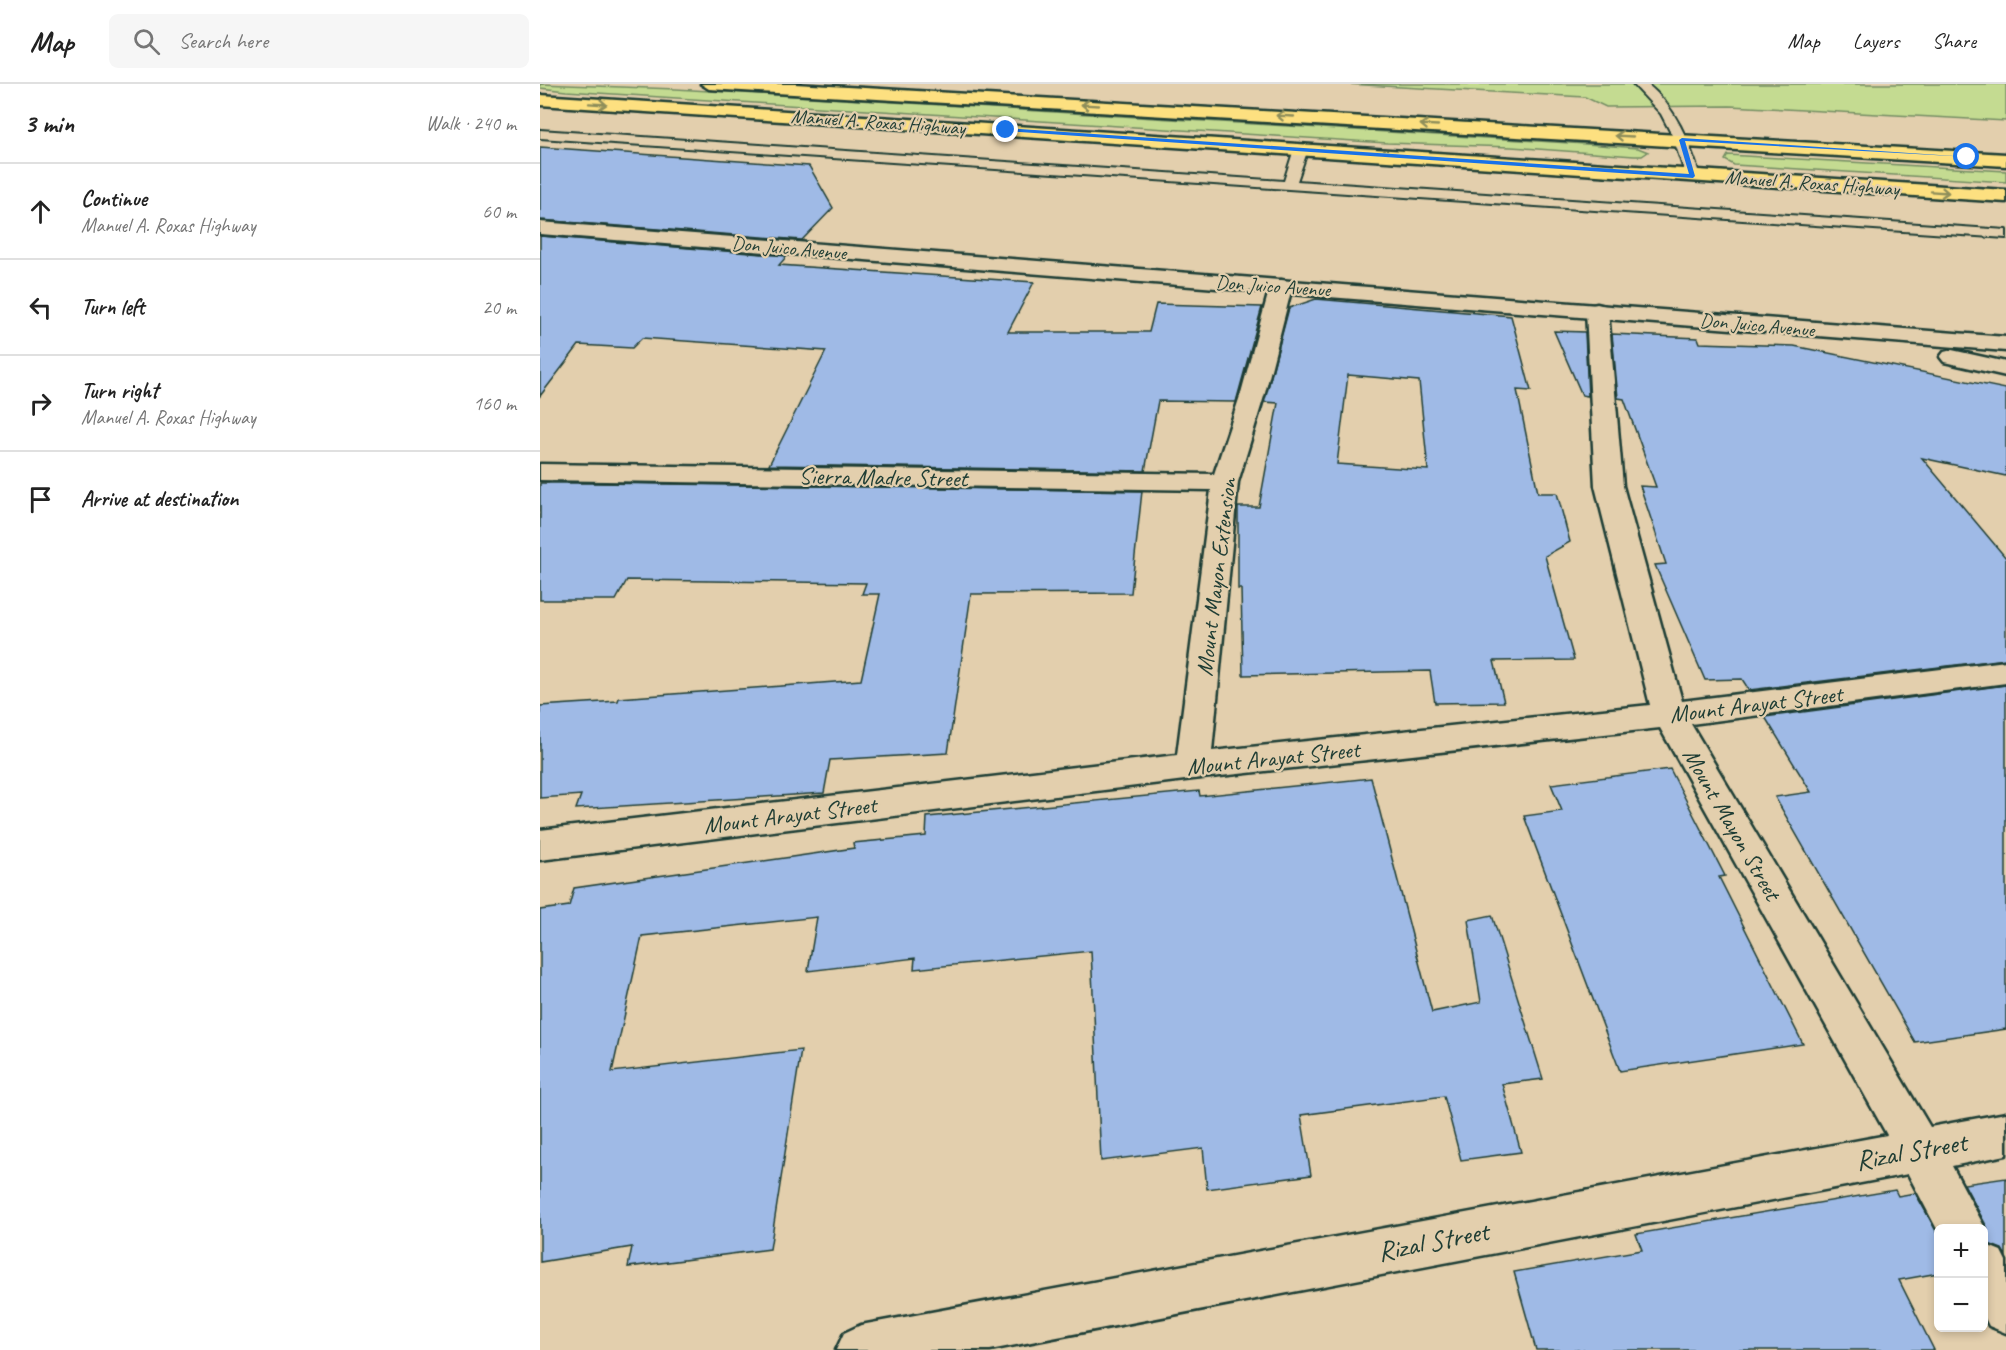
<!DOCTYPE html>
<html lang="en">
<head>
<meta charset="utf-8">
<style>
  body { margin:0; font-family:Caveat,sans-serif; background:#f6f6f6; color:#222 }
  .controls { position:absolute; right:18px; bottom:18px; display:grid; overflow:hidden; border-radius:9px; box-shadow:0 3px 9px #0003 }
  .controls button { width:54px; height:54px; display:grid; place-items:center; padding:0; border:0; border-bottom:2px solid #e0e0e0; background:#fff; color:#222; font:30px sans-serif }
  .stop { position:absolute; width:18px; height:18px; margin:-14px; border:4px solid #1a73e8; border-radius:50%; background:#fff }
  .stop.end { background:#1a73e8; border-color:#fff; box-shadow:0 2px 6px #0008 }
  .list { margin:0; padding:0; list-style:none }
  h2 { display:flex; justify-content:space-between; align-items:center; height:78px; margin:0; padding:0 24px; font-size:26px }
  h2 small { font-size:20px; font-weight:400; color:#767676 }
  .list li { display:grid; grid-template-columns:39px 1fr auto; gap:18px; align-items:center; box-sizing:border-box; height:96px; padding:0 24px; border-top:2px solid #e0e0e0 }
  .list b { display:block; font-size:22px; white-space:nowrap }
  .list p { margin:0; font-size:20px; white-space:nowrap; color:#767676 }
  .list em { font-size:20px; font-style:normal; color:#767676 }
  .icon { flex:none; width:33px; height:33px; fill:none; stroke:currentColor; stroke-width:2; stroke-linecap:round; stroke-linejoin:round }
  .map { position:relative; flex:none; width:1466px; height:1266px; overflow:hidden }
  header { display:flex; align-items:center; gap:36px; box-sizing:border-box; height:84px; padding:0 30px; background:#fff; border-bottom:2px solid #e0e0e0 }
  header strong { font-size:28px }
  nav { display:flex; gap:33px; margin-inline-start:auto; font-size:21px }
  .search { width:420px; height:54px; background:#f6f6f6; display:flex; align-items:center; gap:15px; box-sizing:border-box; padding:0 21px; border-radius:9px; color:#767676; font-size:22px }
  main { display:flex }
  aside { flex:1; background:#fff }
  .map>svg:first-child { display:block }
  .green { fill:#c4db91; stroke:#728c62; stroke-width:1.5 }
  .building { fill:#9fbae6; stroke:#1f3d34; stroke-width:1.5; fill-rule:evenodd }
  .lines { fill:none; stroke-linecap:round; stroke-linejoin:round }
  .service-casing { stroke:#1f3d34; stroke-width:4 }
  .minor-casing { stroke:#1f3d34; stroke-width:5 }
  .secondary-casing { stroke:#1f3d34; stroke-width:5 }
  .primary-casing { stroke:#1f3d34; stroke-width:5 }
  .service { fill:#e3cfad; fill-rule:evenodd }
  .minor { fill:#e3cfad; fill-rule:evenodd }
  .secondary { fill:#e3cfad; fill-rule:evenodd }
  .primary { fill:#fde080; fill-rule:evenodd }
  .oneway { stroke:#8e8e5a }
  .route { fill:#1a73e8 }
  .labels { text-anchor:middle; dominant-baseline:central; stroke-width:4.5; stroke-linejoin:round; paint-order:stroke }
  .far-street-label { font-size:20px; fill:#1f3d34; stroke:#e3cfad }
  .street-label { font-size:24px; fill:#1f3d34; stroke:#e3cfad }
  .near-street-label { font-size:28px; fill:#1f3d34; stroke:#e3cfad }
</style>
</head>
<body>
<header>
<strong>Map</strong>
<div class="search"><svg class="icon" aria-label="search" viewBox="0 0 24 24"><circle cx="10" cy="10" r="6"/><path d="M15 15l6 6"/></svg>Search here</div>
<nav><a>Map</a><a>Layers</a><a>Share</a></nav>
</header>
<main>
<aside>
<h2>3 min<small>Walk · 240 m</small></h2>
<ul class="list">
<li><svg class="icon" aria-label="ahead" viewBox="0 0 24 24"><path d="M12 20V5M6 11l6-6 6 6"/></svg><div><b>Continue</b><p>Manuel A. Roxas Highway</p></div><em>60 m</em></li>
<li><svg class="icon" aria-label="left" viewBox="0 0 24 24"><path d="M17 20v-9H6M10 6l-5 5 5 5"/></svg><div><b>Turn left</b></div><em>20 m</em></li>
<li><svg class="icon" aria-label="right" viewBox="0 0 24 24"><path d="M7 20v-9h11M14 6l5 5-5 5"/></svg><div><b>Turn right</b><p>Manuel A. Roxas Highway</p></div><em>160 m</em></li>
<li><svg class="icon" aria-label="arrive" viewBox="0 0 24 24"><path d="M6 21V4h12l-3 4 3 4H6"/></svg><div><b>Arrive at destination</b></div></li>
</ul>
</aside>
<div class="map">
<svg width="1466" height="1266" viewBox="0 0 1466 1266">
  <rect width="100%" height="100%" fill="#e3cfad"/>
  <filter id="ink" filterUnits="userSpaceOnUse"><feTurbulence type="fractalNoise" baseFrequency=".0167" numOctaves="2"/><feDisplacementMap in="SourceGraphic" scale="12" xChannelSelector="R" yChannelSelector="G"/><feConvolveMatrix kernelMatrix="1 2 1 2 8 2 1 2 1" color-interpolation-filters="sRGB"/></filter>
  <g filter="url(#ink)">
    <g class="green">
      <path d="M 0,0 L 136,5 L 1046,60 L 1098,64 L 1108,68 L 1102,72 L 1094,72 L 971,63 L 847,59 L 26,7 L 0,4 Z"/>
      <path d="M 806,0 L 1466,0 L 1466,37 L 1190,22 L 1066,23 L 1045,13 Z"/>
      <path d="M 1188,71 L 1466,87 L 1466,98 L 1194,81 L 1185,76 Z"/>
    </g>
    <g class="building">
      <path d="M 0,63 L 269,82 L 293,124 L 262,156 L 0,136 Z"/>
      <path d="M 0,152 L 247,172 L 239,181 L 494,198 L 468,248 L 609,248 L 616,220 L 722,223 L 696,318 L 618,317 L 605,387 L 229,381 L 286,267 L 102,254 L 92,264 L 39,261 L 0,312 Z"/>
      <path d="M 776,215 L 971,232 L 991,307 L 977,306 L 998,409 L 1017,409 L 1030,458 L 1005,472 L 1034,576 L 954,577 L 964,618 L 895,619 L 890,587 L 703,591 L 701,505 L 698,505 L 698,423 L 719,423 L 738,319 L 724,318 L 749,224 ZM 808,291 L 879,297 L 888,386 L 797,380 Z"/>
      <path d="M 1014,247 L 1045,248 L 1048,312 L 1042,311 Z"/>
      <path d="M 1072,250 L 1158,254 L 1160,259 L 1254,262 L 1466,305 L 1466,392 L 1382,374 L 1466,474 L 1466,575 L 1209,606 L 1202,595 L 1165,596 L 1115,481 L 1126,480 L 1100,402 L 1116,403 L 1084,315 L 1078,314 Z"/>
      <path d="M 0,399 L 56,399 L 602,407 L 591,509 L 431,510 L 408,669 L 290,676 L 284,709 L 36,725 L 41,711 L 0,714 L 0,622 L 78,617 L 79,614 L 321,596 L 340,510 L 322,510 L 326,499 L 87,496 L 76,516 L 0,516 Z"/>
      <path d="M 1466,601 L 1466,945 L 1375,958 L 1235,713 L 1271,708 L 1225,633 Z"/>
      <path d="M 1130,685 L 1185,792 L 1179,793 L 1263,960 L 1080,987 L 984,732 L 1022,727 L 1011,700 Z"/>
      <path d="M 831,694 L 892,928 L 941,918 L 928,836 L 952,831 L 1003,995 L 962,1000 L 981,1068 L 921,1076 L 904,1012 L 761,1031 L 771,1091 L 667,1105 L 663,1064 L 561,1077 L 551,867 L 374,885 L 375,874 L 268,887 L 277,833 L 102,852 L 72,988 L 261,966 L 230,1165 L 88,1183 L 92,1163 L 0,1178 L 0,826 L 29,822 L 34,804 L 314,764 L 313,759 L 386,752 L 387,733 L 659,707 L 660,712 Z"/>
      <path d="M 1466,1094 L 1466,1172 L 1462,1165 L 1443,1158 L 1447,1143 L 1424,1100 Z"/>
      <path d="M 1355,1106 L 1358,1112 L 1375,1109 L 1398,1149 L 1398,1189 L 1359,1196 L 1394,1266 L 996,1266 L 974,1188 L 1102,1166 L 1096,1150 Z"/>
    </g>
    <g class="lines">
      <g class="service-casing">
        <g id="service">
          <path d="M 1093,0 L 1107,0 C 1136,23 1149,58 1160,92 L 1158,95 L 1148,95 L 1146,92 L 1133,53 L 1121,30 Z"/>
          <path d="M 0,46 L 744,97 L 754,65 L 761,61 L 768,65 L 757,97 L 1466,146 L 1466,154 L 0,54 Z"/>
        </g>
      </g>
      <g class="minor-casing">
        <g id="minor">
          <path d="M 741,196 L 749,198 L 752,203 L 725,309 L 698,398 L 672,667 L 1110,621 L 1055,402 L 1046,227 L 1049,222 L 1057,220 L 1065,222 L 1068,227 L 1083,402 L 1142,617 L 1466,577 L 1466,599 L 1151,640 L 1390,1043 L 1466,1029 L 1466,1071 L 1412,1082 L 1445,1144 L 1444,1148 L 1444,1144 L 1398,1144 L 1398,1147 L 1368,1090 L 450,1266 L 296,1266 L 304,1249 L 321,1241 L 1347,1051 L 1120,644 L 653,695 L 0,776 L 0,746 L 637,671 L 671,406 L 0,396 L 0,380 L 674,390 L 701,309 L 730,203 L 733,198 Z"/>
          <path d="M 1444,1160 L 1461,1167 L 1466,1177 L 1466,1249 L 1449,1242 L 1444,1232 Z"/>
        </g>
      </g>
      <g class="secondary-casing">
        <g id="secondary">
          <path d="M 0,138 L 1466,253 L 1466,267 L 0,150 Z"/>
          <path d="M 1412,266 L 1466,278 L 1466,292 L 1404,278 L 1400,273 L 1404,268 Z"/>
        </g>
      </g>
      <g class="primary-casing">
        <g id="primary">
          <path d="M 161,0 L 255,0 L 1466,70 L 1466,82 L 169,5 Z"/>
          <path d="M 0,11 L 1466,106 L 1466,118 L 0,21 Z"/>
        </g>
      </g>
      <use href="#service" class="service"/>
      <use href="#minor" class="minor"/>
      <use href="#secondary" class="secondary"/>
      <use href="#primary" class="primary"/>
    </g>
    <defs><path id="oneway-shaft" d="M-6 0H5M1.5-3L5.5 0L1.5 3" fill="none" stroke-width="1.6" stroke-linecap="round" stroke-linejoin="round" transform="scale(1.5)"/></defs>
    <g class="oneway">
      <use href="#oneway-shaft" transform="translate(58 20) rotate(4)"/>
      <use href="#oneway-shaft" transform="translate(550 21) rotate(-177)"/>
      <use href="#oneway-shaft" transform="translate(745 32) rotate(-177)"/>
      <use href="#oneway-shaft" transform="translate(889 41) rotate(-177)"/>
      <use href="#oneway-shaft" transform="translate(1084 52) rotate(-177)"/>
      <use href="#oneway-shaft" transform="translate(1400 108) rotate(4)"/>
    </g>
  </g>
  <path class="route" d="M 466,44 L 1149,90 L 1139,56 L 1142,54 L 1429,73 L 1145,57 L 1155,92 L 1153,94 L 464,47 Z"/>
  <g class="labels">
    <g class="far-street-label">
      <text transform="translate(338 38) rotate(4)">Manuel A. Roxas Highway</text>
      <text transform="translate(1272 99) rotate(4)">Manuel A. Roxas Highway</text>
      <text transform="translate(249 164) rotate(5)">Don Juico Avenue</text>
      <text transform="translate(733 202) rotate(4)">Don Juico Avenue</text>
      <text transform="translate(1217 241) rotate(5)">Don Juico Avenue</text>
    </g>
    <g class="street-label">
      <text transform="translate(343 393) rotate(1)">Sierra Madre Street</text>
      <text transform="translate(676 493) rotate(-83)">Mount Mayon Extension</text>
      <text transform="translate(1216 620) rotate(-7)">Mount Arayat Street</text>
      <text transform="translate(733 674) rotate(-6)">Mount Arayat Street</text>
      <text transform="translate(250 731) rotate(-7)">Mount Arayat Street</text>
      <text transform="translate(1192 740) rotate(60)">Mount Mayon Street</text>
    </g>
    <g class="near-street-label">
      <text transform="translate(1371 1067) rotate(-10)">Rizal Street</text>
      <text transform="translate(893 1157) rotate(-11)">Rizal Street</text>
    </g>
  </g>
</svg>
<div class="controls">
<button>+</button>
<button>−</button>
</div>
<div class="stop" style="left:1427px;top:73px"></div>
<div class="stop end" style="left:466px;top:46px"></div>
</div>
</main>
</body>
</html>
